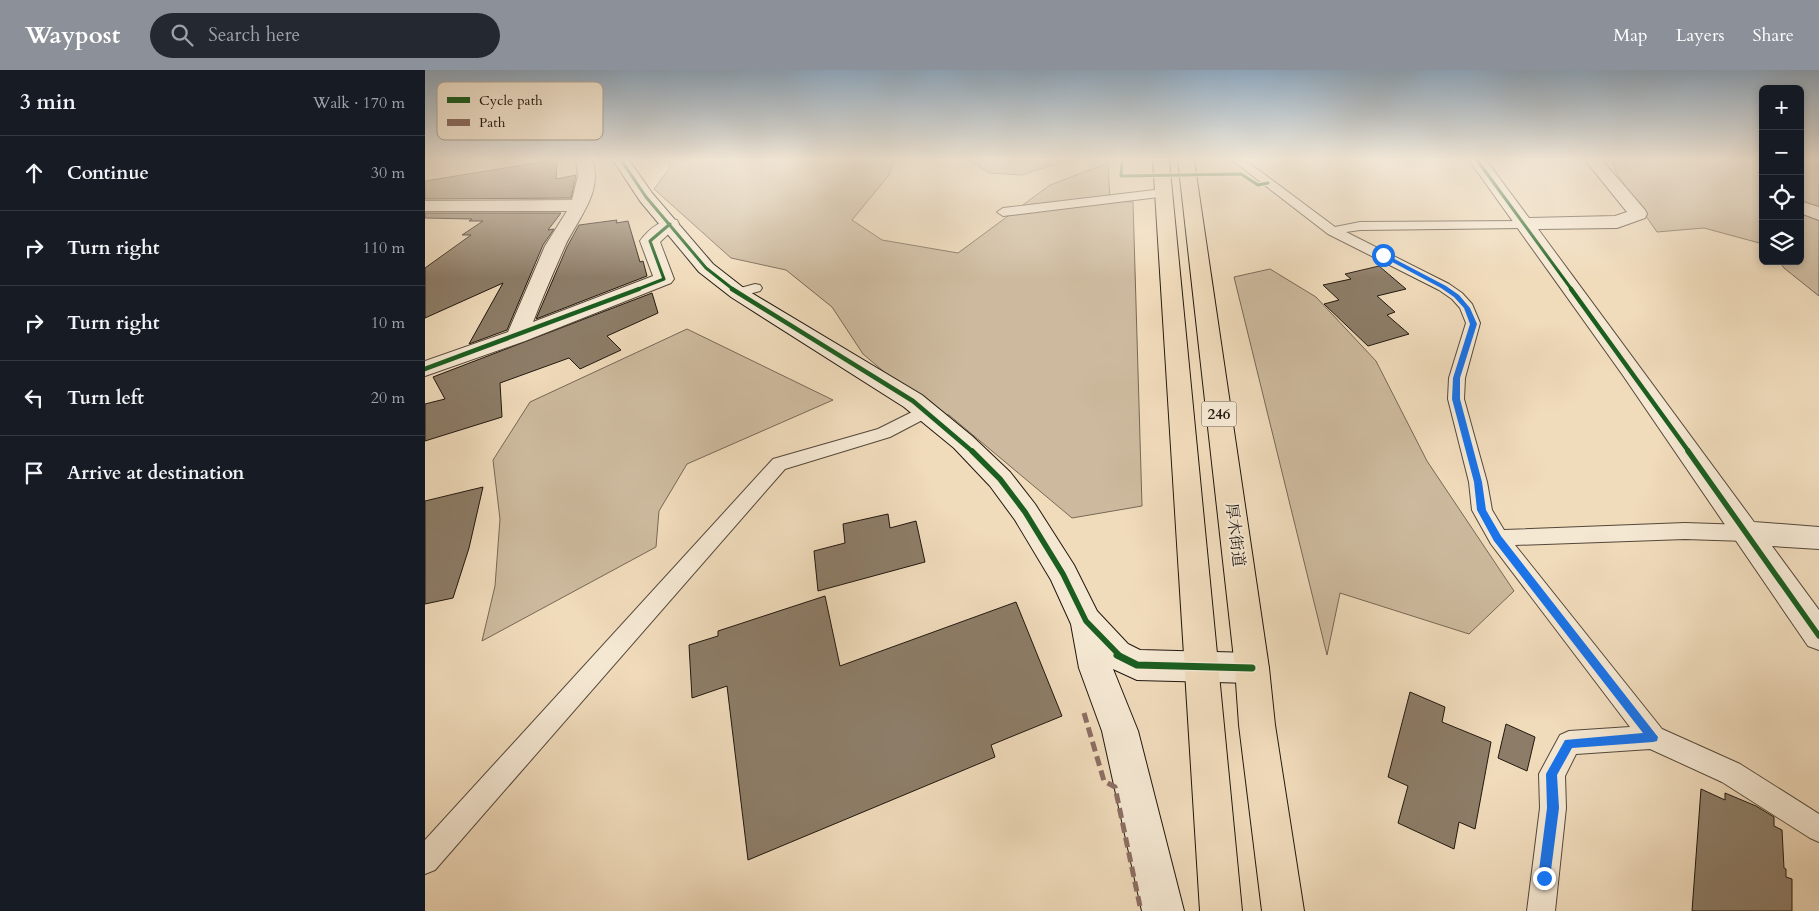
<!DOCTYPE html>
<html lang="en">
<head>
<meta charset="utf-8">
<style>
  body { margin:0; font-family:Cardo,"Noto Serif JP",serif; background:#242831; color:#f1f3f6 }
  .controls { position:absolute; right:15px; top:15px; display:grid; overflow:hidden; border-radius:8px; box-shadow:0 2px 8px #0003 }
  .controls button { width:45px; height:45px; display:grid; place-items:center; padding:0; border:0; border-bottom:1px solid #363941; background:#171b24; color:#f1f3f6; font:25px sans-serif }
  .stop { position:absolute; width:15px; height:15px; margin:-11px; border:4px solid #1a73e8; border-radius:50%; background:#fff }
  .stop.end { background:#1a73e8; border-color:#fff; box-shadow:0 1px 5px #0008 }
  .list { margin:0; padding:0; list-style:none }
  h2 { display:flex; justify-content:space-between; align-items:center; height:65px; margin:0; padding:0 20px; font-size:21px }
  h2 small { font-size:16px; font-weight:400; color:#9ea1a6 }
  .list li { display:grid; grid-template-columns:32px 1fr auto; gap:15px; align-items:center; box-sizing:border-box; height:75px; padding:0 20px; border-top:1px solid #363941 }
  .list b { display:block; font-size:19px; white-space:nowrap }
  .list em { font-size:16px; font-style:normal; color:#9ea1a6 }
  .icon { flex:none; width:28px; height:28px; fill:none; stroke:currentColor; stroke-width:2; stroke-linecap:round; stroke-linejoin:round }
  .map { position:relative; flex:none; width:1394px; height:841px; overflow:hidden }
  header { display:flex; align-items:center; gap:30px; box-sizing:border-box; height:70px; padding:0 25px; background:#8c9099; color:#fff }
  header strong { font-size:24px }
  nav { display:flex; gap:28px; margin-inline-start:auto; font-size:18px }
  .search { width:350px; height:45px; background:#242831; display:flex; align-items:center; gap:12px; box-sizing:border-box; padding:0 18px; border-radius:28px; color:#9ea1a6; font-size:19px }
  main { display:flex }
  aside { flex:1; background:#171b24 }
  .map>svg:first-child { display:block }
  .green { fill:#cdba9e; stroke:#776856 }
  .building { fill:#8d7d68; stroke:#21170f }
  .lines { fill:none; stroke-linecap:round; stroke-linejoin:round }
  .lane-casing { stroke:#55483a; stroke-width:2 }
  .street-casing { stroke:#55483a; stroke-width:2 }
  .secondary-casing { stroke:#21170f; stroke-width:2 }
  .highway-casing { stroke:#21170f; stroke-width:2 }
  .lane { fill:#f5e8d3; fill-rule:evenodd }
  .street { fill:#f5e8d3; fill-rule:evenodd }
  .secondary { fill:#f5e8d3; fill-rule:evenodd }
  .highway { fill:#f0dbbb; fill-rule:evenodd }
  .quiet { stroke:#8d6e63; stroke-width:5; stroke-dasharray:10 5; stroke-linecap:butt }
  .cycleway-far3-casing { stroke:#f5e8d3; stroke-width:5 }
  .cycleway-far2-casing { stroke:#f5e8d3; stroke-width:7 }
  .cycleway-far1-casing { stroke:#f5e8d3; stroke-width:9 }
  .cycleway-casing { stroke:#f5e8d3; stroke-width:10 }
  .cycleway-far3 { stroke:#1b5e20; stroke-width:3 }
  .cycleway-far2 { stroke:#1b5e20; stroke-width:4.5 }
  .cycleway-far1 { stroke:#1b5e20; stroke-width:5.5 }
  .cycleway { stroke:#1b5e20; stroke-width:7 }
  .route { fill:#1a73e8 }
  .labels { text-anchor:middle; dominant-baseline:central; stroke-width:4; stroke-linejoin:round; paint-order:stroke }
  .shield { fill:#f5e8d3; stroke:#61564a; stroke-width:1 }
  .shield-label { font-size:15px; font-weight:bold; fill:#21170f }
  .street-label { font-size:16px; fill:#21170f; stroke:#f5e8d3 }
  .key { fill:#f5e8d3; stroke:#b5a998; stroke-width:1 }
  .key-label { font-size:14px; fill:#21170f }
</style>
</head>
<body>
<header>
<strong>Waypost</strong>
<div class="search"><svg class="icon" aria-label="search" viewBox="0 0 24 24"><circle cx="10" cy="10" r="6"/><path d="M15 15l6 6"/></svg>Search here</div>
<nav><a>Map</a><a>Layers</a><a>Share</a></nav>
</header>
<main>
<aside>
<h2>3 min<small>Walk · 170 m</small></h2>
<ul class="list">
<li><svg class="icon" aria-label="ahead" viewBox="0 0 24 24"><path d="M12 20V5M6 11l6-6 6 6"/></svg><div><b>Continue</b></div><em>30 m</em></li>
<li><svg class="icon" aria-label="right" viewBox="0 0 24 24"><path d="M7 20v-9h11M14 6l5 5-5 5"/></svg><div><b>Turn right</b></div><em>110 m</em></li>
<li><svg class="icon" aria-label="right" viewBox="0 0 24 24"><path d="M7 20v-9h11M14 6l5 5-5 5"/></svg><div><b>Turn right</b></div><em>10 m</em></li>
<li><svg class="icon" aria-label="left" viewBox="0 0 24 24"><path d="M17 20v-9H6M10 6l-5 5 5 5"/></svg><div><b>Turn left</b></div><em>20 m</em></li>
<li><svg class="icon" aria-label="arrive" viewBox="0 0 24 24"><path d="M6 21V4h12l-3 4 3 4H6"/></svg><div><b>Arrive at destination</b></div></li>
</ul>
</aside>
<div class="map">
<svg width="1394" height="841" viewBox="0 0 1394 841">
  <rect width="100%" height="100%" fill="#f0dbbb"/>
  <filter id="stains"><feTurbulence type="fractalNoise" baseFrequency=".004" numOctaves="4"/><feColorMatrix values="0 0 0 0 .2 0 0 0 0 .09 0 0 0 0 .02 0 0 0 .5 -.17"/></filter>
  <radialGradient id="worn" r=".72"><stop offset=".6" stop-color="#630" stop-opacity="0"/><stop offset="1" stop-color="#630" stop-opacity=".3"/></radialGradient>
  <g class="green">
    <path d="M 240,90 L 469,90 L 464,105 L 427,150 L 457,170 L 533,183 L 625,115 L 683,93 L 685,131 L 708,132 L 717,436 L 647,448 L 524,345 L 509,344 L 438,284 L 407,237 L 361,200 L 306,188 L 229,119 L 245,97 Z"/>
    <path d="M 543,90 L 642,90 L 597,105 L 565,103 Z"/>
    <path d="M 1186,90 L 1338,90 L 1338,174 L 1279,158 L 1232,162 L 1192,104 Z"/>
    <path d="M 1375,92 L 1394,94 L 1394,226 L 1359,198 L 1354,191 L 1375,191 Z"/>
    <path d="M 845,199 L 891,227 L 951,291 L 1002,391 L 1089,521 L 1044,564 L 915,523 L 902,585 L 809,207 Z"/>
    <path d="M 262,259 L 408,330 L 262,394 L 234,441 L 231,477 L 57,571 L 70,516 L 75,449 L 68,390 L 105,332 Z"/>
  </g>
  <g class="building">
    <path d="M 129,90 L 132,90 L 131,109 L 151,105 L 146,128 L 0,129 L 0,111 Z"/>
    <path d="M 0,143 L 136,143 L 123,160 L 129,159 L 118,175 L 82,260 L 44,274 L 78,213 L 0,248 L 0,198 L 46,165 L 37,165 L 58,151 L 44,151 L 47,149 L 0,148 Z"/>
    <path d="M 192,150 L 191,153 L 203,151 L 215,192 L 218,191 L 222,206 L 111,249 L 142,177 L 154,155 Z"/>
    <path d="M 954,196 L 981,219 L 952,226 L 970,242 L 962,245 L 984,264 L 943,276 L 899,234 L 914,230 L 898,215 L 926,209 L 920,204 Z"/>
    <path d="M 227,223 L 233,243 L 182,266 L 196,280 L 155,299 L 144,288 L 75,313 L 77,347 L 0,371 L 0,334 L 20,329 L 8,307 Z"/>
    <path d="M 58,417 L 44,478 L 28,528 L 0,534 L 0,431 Z"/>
    <path d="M 463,444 L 465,458 L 491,451 L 500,492 L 393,521 L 389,481 L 420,473 L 418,454 Z"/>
    <path d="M 400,526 L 415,596 L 591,532 L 637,646 L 566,675 L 570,687 L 323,790 L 302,616 L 267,628 L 264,575 L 293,566 L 293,561 Z"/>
    <path d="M 985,622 L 1020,637 L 1017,652 L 1066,672 L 1050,759 L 1034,752 L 1029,779 L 973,753 L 983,716 L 963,707 Z"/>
    <path d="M 1081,654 L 1110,667 L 1102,701 L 1073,688 Z"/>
    <path d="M 1276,719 L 1300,730 L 1300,723 L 1331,736 L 1349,747 L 1349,756 L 1357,760 L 1359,798 L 1361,799 L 1361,807 L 1367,809 L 1367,841 L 1267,841 Z"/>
  </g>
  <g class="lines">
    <g class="lane-casing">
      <g id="lane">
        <path d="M 807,90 L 820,90 L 910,157 L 935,152 L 1103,151 L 1104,154 L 1103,157 L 1098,158 L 935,160 L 921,162 L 1024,214 L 1037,223 L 1047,234 L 1055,253 L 1040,308 L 1039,329 L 1062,412 L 1067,440 L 1079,460 L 1260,453 L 1321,455 L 1328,458 L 1331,463 L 1328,468 L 1321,471 L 1260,469 L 1090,475 L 1237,659 L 1315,694 L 1394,744 L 1394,772 L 1385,768 L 1297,712 L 1225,679 L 1151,684 L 1140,706 L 1141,738 L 1130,841 L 1102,841 L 1115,738 L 1114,704 L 1135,665 L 1144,661 L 1205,657 L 1066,474 L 1047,440 L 1044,412 L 1023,329 L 1024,308 L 1041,253 L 1035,238 L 1027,229 L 1014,220 L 903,164 Z"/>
        <path d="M 738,119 L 744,123 L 742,126 L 578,146 L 572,142 L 578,138 Z"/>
        <path d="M 330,214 L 335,215 L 337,218 L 335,221 L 313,227 L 308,226 L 306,223 L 308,220 Z"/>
        <path d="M 501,335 L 507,337 L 509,341 L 507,345 L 465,367 L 360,399 L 10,800 L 0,804 L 0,770 L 348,389 L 453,359 Z"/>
      </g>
    </g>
    <g class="street-casing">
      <g id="street">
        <path d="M 151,90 L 167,90 C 179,121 152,150 140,176 C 129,201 118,226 108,252 L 228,206 L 215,171 C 223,160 238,147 252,150 L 254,154 L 235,172 L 249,209 L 246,213 L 100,271 L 0,306 L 0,291 L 83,262 L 120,176 L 142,141 L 0,141 L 0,131 L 147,130 L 153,106 Z"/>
        <path d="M 1044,90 L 1061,90 L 1104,148 L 1190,146 L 1202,142 L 1160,90 L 1177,90 L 1220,140 L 1222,144 L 1220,148 L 1192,158 L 1113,159 L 1329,452 L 1394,457 L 1394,479 L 1347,476 L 1394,540 L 1394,580 L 1383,576 L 1197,304 Z"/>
        <path d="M 1375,131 L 1394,137 L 1394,150 L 1375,143 Z"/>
      </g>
    </g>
    <g class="secondary-casing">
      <path id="secondary" d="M 188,90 L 204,90 L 227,123 L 288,194 L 320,219 L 497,325 L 547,366 L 585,402 L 610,434 L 649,495 L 672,541 L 703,574 L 715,580 L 827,583 L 839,587 L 844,598 L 839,609 L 827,613 L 712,610 L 688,599 L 713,661 L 759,841 L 717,841 L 677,661 L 654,598 L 646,554 L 626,510 L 590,450 L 565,416 L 529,378 L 479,337 L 306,227 L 274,202 L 215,131 Z"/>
    </g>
    <g class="highway-casing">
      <g id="highway">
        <path d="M 728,90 L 744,90 L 817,841 L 775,841 Z"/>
        <path d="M 753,90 L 769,90 L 844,598 L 850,655 L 879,841 L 837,841 L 814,655 L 810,598 Z"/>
      </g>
    </g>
    <use href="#lane" class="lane"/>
    <use href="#street" class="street"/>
    <use href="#secondary" class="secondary"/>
    <use href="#highway" class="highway"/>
    <path class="quiet" d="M 659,643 L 679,711 L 690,717 L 716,841"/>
    <g class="cycleway-far3-casing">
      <g id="cycleway-far3">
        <path d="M 196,90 L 221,127 L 281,198 L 309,220"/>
        <path d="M 697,90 L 696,106 L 816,104 L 833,115 L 843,113"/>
        <path d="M 1052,90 L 1147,220"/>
        <path d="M 211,220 L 239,209 L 225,171 L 245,154"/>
      </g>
    </g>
    <g class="cycleway-far2-casing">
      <g id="cycleway-far2">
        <path d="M 307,219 L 488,331 L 548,382"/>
        <path d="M 1146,219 L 1264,382"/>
        <path d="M 0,299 L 214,219"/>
      </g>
    </g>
    <g class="cycleway-far1-casing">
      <g id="cycleway-far1">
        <path d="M 547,381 L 575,409 L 600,442 L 638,504 L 661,551 L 695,586"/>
        <path d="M 1263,381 L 1394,566"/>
      </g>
    </g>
    <g class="cycleway-casing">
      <path id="cycleway" d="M 692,585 L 712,595 L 827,598"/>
    </g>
    <use href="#cycleway-far3" class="cycleway-far3"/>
    <use href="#cycleway-far2" class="cycleway-far2"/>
    <use href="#cycleway-far1" class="cycleway-far1"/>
    <use href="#cycleway" class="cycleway"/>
  </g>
  <linearGradient id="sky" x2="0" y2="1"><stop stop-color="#8fa9bf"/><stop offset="0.43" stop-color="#f8efe0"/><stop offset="1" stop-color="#f8efe0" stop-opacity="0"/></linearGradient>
  <rect width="1394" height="208" fill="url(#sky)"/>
  <path class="route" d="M 956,184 L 960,184 L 1021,216 L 1034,225 L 1045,238 L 1052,254 L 1035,308 L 1035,329 L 1057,412 L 1061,440 L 1076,466 L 1233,667 L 1232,671 L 1228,672 L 1147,678 L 1132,705 L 1134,738 L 1125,808 L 1123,812 L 1119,814 L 1114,812 L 1113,808 L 1122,738 L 1121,704 L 1140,670 L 1218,663 L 1069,471 L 1052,440 L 1049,412 L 1027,329 L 1028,308 L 1045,254 L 1039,238 L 1029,227 L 1016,218 L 956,186 Z"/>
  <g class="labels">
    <rect class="shield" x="776.5" y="331.5" width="35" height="25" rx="4"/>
    <g class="shield-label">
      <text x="794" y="344">246</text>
    </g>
    <g class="street-label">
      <text transform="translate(810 465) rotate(83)">厚木街道</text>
    </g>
  </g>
  <rect x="12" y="12" width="166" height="58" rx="8" class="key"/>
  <rect x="22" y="27" width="23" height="6" fill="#1b5e20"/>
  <rect x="22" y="49" width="23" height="7" fill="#8d6e63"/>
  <g class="key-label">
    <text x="54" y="35">Cycle path</text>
    <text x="54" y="57">Path</text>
  </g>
  <rect width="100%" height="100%" filter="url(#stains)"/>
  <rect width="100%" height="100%" fill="url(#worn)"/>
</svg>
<div class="controls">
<button>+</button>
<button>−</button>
<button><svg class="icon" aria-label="locate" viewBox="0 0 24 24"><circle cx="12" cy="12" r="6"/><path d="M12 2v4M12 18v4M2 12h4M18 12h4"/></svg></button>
<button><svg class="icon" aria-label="layers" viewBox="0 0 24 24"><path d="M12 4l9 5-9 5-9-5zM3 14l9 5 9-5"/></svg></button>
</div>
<div class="stop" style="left:958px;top:185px"></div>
<div class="stop end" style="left:1119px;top:808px"></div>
</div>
</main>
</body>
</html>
